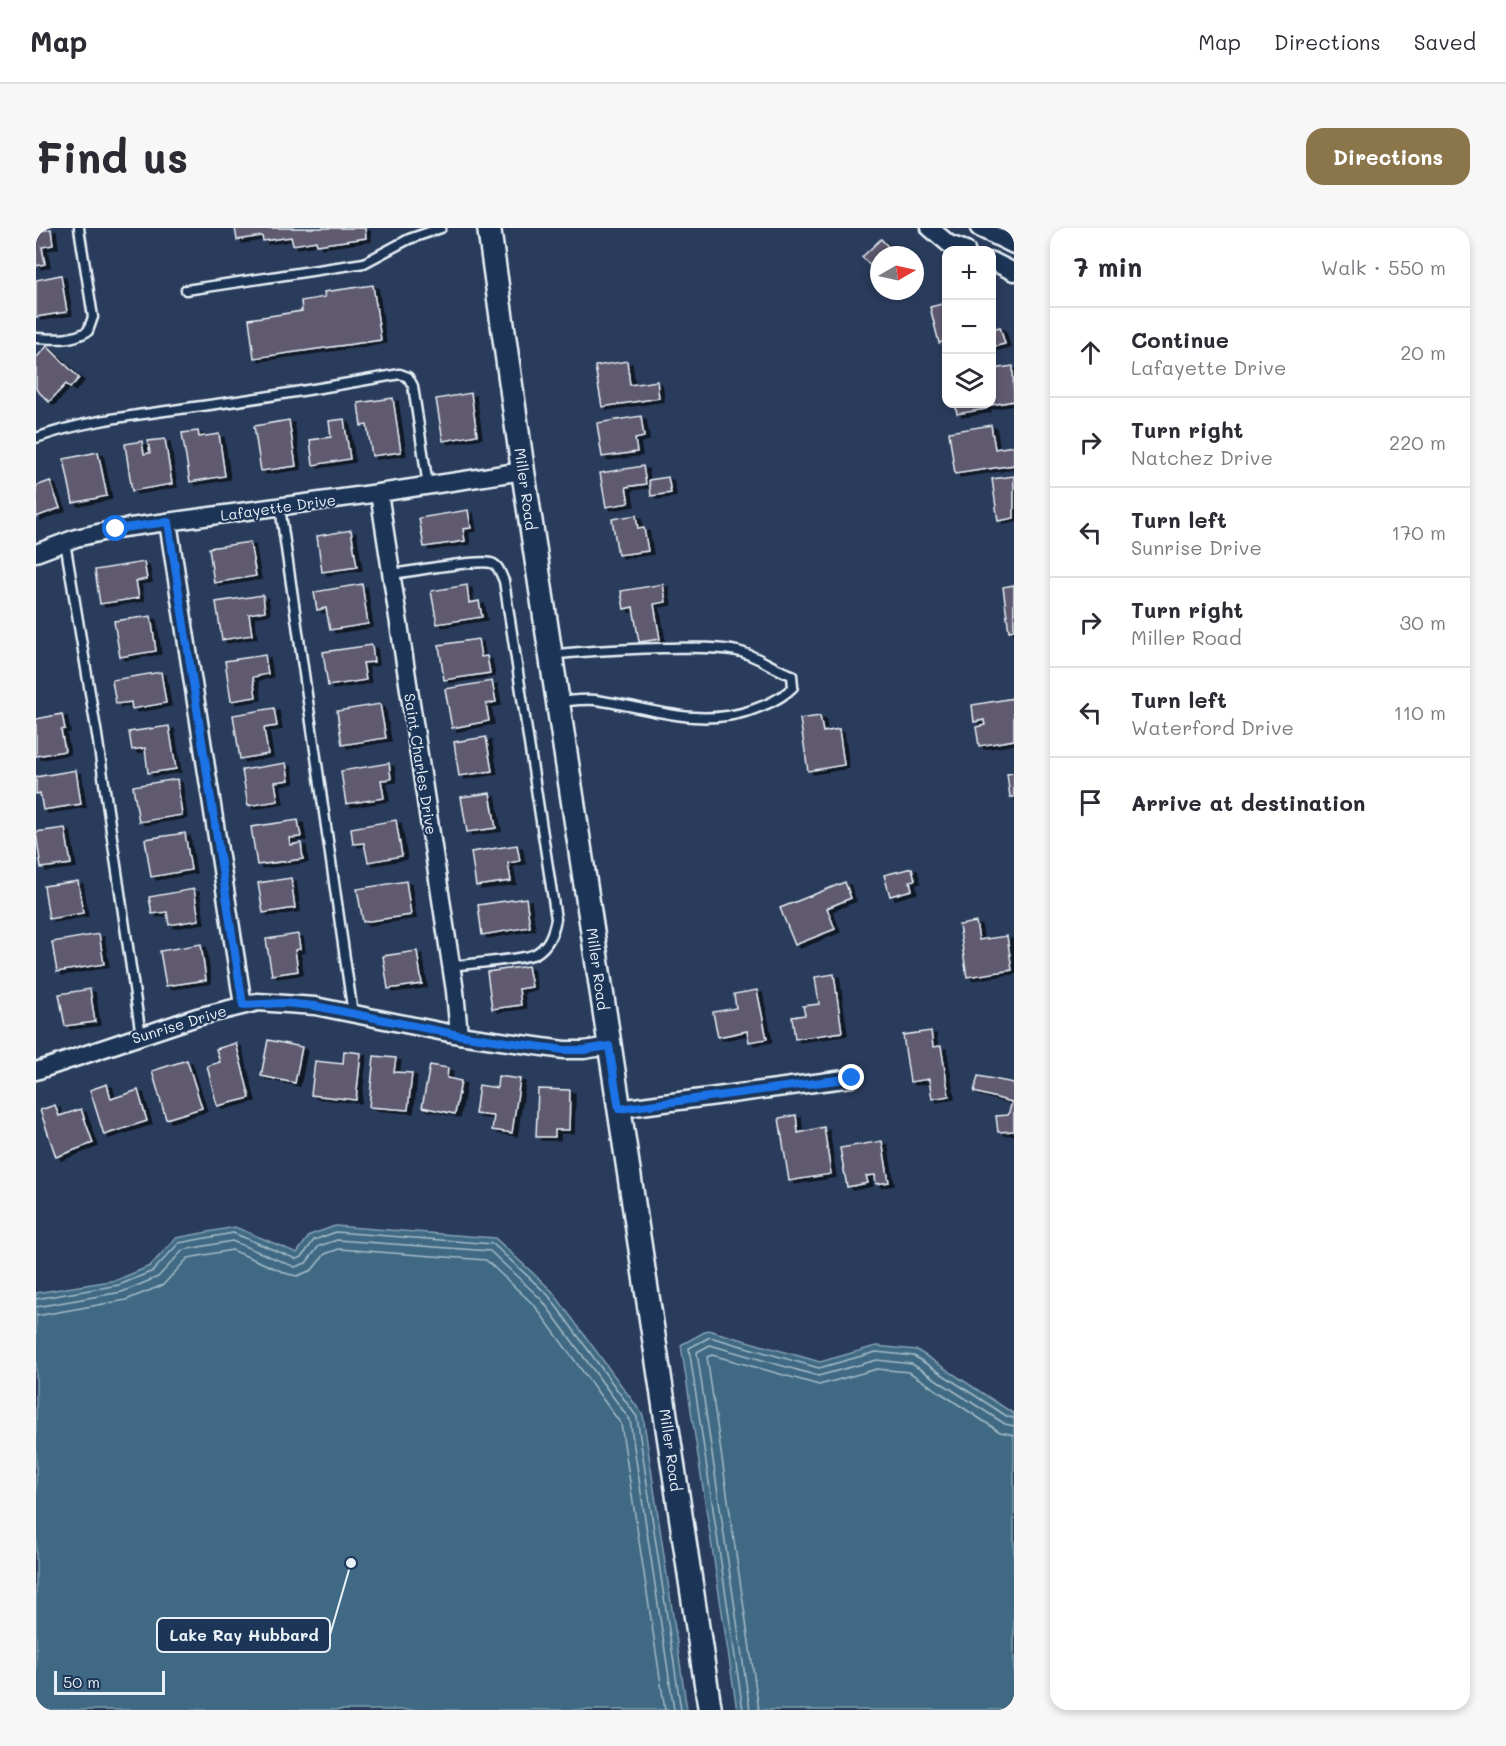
<!DOCTYPE html>
<html lang="en">
<head>
<meta charset="utf-8">
<style>
  body { margin:0; font-family:Mali,sans-serif; background:#f7f7f7; color:#2b2b33 }
  .controls { position:absolute; right:18px; top:18px; display:grid; overflow:hidden; border-radius:12px; box-shadow:0 3px 9px #0003 }
  .controls button { width:54px; height:54px; display:grid; place-items:center; padding:0; border:0; border-bottom:2px solid #e1e1e2; background:#fff; color:#2b2b33; font:30px sans-serif }
  .compass { position:absolute; left:834px; top:18px; width:54px; height:54px; border-radius:50%; background:#fff; box-shadow:0 3px 9px #0003; rotate:81deg }
  .scale { position:absolute; left:18px; bottom:15px; width:111px; box-sizing:border-box; padding-left:6px; border:3px solid #e8f1f8; border-top:0; font-size:16px; line-height:21px; white-space:nowrap; color:#e8f1f8; -webkit-text-stroke:4px #1d3557; paint-order:stroke }
  .stop { position:absolute; width:18px; height:18px; margin:-14px; border:4px solid #1a73e8; border-radius:50%; background:#fff }
  .stop.end { background:#1a73e8; border-color:#fff; box-shadow:0 2px 6px #0008 }
  .list { margin:0; padding:0; list-style:none }
  h2 { display:flex; justify-content:space-between; align-items:center; height:78px; margin:0; padding:0 24px; font-size:26px }
  h2 small { font-size:20px; font-weight:400; color:#7c7c81 }
  .list li { display:grid; grid-template-columns:39px 1fr auto; gap:18px; align-items:center; box-sizing:border-box; height:90px; padding:0 24px; border-top:2px solid #e1e1e2 }
  .list b { display:block; font-size:22px; white-space:nowrap }
  .list p { margin:0; font-size:20px; white-space:nowrap; color:#7c7c81 }
  .list em { font-size:20px; font-style:normal; color:#7c7c81 }
  .icon { flex:none; width:33px; height:33px; fill:none; stroke:currentColor; stroke-width:2; stroke-linecap:round; stroke-linejoin:round }
  .map { position:relative; flex:none; width:978px; height:1482px; overflow:hidden; border-radius:18px }
  header { display:flex; align-items:center; gap:36px; box-sizing:border-box; height:84px; padding:0 30px; background:#fff; border-bottom:2px solid #e1e1e2 }
  header strong { font-size:28px }
  nav { display:flex; gap:33px; margin-inline-start:auto; font-size:21px }
  .intro { display:flex; align-items:center; justify-content:space-between; box-sizing:border-box; height:144px; padding:0 36px }
  h1 { margin:0; font-size:42px }
  .button { padding:15px 27px; border-radius:18px; background:#8a764a; color:#fff; font-size:21px; font-weight:700 }
  main { display:flex; gap:36px; padding:0 36px }
  aside { flex:1; background:#fff; border-radius:18px; box-shadow:0 3px 9px #0003 }
  .map>svg:first-child { display:block }
  .water { fill:#3f6b83; stroke:#83a1b2; stroke-width:1.5 }
  .lines { fill:none; stroke-linecap:round; stroke-linejoin:round }
  .shore { stroke:#a4bbc9; stroke-width:1.5 }
  .building { fill:#5f5a70; stroke:#e8f1f8; stroke-width:1.5; filter:url(#shadow) }
  .service-casing { stroke:#e8f1f8; stroke-width:13 }
  .minor-casing { stroke:#e8f1f8; stroke-width:21 }
  .secondary-casing { stroke:#e8f1f8; stroke-width:27 }
  .service { stroke:#1d3557; stroke-width:8 }
  .minor { stroke:#1d3557; stroke-width:16 }
  .secondary { stroke:#1d3557; stroke-width:22 }
  .route { stroke:#1a73e8; stroke-width:8 }
  .labels { text-anchor:middle; dominant-baseline:central; stroke-width:4.5; stroke-linejoin:round; paint-order:stroke }
  .street-label { font-size:15px; fill:#e8f1f8; stroke:#1d3557 }
  .leader { fill:none; stroke:#e8f1f8; stroke-width:2 }
  .callout-dot { fill:#e8f1f8; stroke:#1d3557; stroke-width:2 }
  .callout { fill:#1d3557; stroke:#e8f1f8; stroke-width:2 }
  .callout-label { font-size:16px; text-anchor:middle; font-weight:bold; fill:#e8f1f8 }
</style>
</head>
<body>
<header>
<strong>Map</strong>
<nav><a>Map</a><a>Directions</a><a>Saved</a></nav>
</header>
<div class="intro"><h1>Find us</h1><a class="button">Directions</a></div>
<main>
<div class="map">
<svg width="978" height="1482" viewBox="0 0 978 1482">
  <defs>
    <filter id="shadow"><feDropShadow dx="5" dy="3" stdDeviation="0" flood-color="#0009"/></filter>
  </defs>
  <rect width="100%" height="100%" fill="#2a3c5c"/>
  <filter id="ink" filterUnits="userSpaceOnUse"><feTurbulence type="fractalNoise" baseFrequency=".0167" numOctaves="2"/><feDisplacementMap in="SourceGraphic" scale="12" xChannelSelector="R" yChannelSelector="G"/><feConvolveMatrix kernelMatrix="1 2 1 2 8 2 1 2 1" color-interpolation-filters="sRGB"/></filter>
  <g filter="url(#ink)">
    <g class="water">
      <path d="M 299,998 L 459,1010 L 516,1063 L 607,1187 L 651,1482 L 0,1482 L 0,1065 L 81,1052 L 114,1038 L 140,1010 L 199,999 L 261,1025 L 274,1007 Z"/>
      <path d="M 672,1102 L 784,1134 L 840,1118 L 881,1122 L 978,1186 L 978,1482 L 701,1482 L 645,1117 Z"/>
    </g>
    <g class="lines">
      <g class="shore">
        <path d="M 0,1071 L 83,1057 L 117,1043 L 143,1015 L 197,1005 L 260,1031 L 266,1029 L 278,1012 L 300,1004 L 457,1016 L 512,1067 L 601,1189 L 645,1482"/>
        <path d="M 0,1079 L 86,1064 L 122,1049 L 147,1022 L 196,1013 L 259,1039 L 270,1035 L 283,1018 L 301,1012 L 454,1023 L 506,1072 L 594,1192 L 638,1482"/>
        <path d="M 0,1088 L 90,1072 L 127,1057 L 152,1030 L 196,1022 L 252,1046 L 261,1048 L 276,1042 L 289,1026 L 303,1021 L 450,1032 L 499,1078 L 585,1196 L 629,1482"/>
        <path d="M 707,1482 L 653,1120 L 674,1109 L 783,1140 L 840,1124 L 878,1128 L 972,1189 L 978,1190"/>
        <path d="M 714,1482 L 661,1124 L 674,1117 L 782,1148 L 841,1132 L 876,1136 L 969,1196 L 978,1198"/>
        <path d="M 723,1482 L 671,1129 L 676,1127 L 783,1157 L 841,1141 L 873,1144 L 964,1204 L 978,1207"/>
      </g>
    </g>
    <g class="building">
      <path d="M 199,0 L 329,0 L 330,10 L 281,17 L 280,13 L 257,17 L 255,9 L 227,13 L 226,8 L 201,12 Z"/>
      <path d="M 15,1 L 17,17 L 6,19 L 9,36 L 0,38 L 0,4 Z"/>
      <path d="M 845,11 L 860,27 L 843,27 L 843,47 L 826,29 Z"/>
      <path d="M 25,47 L 31,84 L 0,89 L 0,52 Z"/>
      <path d="M 337,57 L 345,112 L 218,130 L 213,91 L 266,83 L 265,73 L 289,69 L 288,64 Z"/>
      <path d="M 910,75 L 910,113 L 903,115 L 894,79 Z"/>
      <path d="M 964,99 L 969,116 L 956,119 L 956,101 Z"/>
      <path d="M 11,118 L 43,150 L 34,160 L 30,156 L 13,174 L 0,161 L 0,130 Z"/>
      <path d="M 591,133 L 594,157 L 621,153 L 623,170 L 566,179 L 559,138 Z"/>
      <path d="M 977,138 L 978,173 L 949,178 L 950,181 L 921,186 L 919,176 L 956,176 L 956,141 Z"/>
      <path d="M 435,165 L 441,207 L 407,213 L 400,171 Z"/>
      <path d="M 357,170 L 365,224 L 336,228 L 331,197 L 325,198 L 322,175 Z"/>
      <path d="M 605,188 L 608,209 L 599,211 L 601,224 L 566,229 L 561,195 Z"/>
      <path d="M 308,191 L 314,231 L 277,237 L 274,212 L 295,209 L 293,193 Z"/>
      <path d="M 253,192 L 260,238 L 225,243 L 218,198 Z"/>
      <path d="M 955,197 L 959,221 L 978,218 L 978,237 L 919,246 L 913,204 Z"/>
      <path d="M 162,203 L 163,209 L 183,206 L 189,248 L 154,254 L 146,205 Z"/>
      <path d="M 129,211 L 136,256 L 96,263 L 89,216 L 106,213 L 108,226 L 114,225 L 112,213 Z"/>
      <path d="M 62,224 L 71,268 L 37,275 L 28,231 Z"/>
      <path d="M 607,238 L 610,256 L 590,259 L 593,275 L 570,279 L 564,245 Z"/>
      <path d="M 978,248 L 978,290 L 962,293 L 956,251 Z"/>
      <path d="M 632,249 L 635,265 L 615,268 L 613,252 Z"/>
      <path d="M 14,253 L 24,280 L 0,289 L 0,258 Z"/>
      <path d="M 432,282 L 435,300 L 427,301 L 429,313 L 388,319 L 383,290 Z"/>
      <path d="M 600,287 L 602,301 L 608,300 L 612,323 L 582,327 L 576,291 Z"/>
      <path d="M 315,302 L 321,339 L 286,344 L 281,308 Z"/>
      <path d="M 214,314 L 220,348 L 178,355 L 173,320 Z"/>
      <path d="M 108,334 L 111,351 L 100,353 L 103,370 L 64,376 L 59,342 Z"/>
      <path d="M 326,356 L 332,396 L 294,402 L 290,380 L 281,382 L 278,364 Z"/>
      <path d="M 627,356 L 630,374 L 618,376 L 624,411 L 603,414 L 597,379 L 588,381 L 585,363 Z"/>
      <path d="M 431,357 L 433,375 L 443,373 L 446,389 L 401,396 L 395,363 Z"/>
      <path d="M 978,357 L 978,402 L 973,403 L 967,359 Z"/>
      <path d="M 227,367 L 229,383 L 213,386 L 216,407 L 186,412 L 180,374 Z"/>
      <path d="M 115,388 L 120,423 L 84,429 L 78,393 Z"/>
      <path d="M 442,411 L 445,429 L 451,428 L 454,445 L 408,452 L 403,417 Z"/>
      <path d="M 336,417 L 338,434 L 327,435 L 330,452 L 292,458 L 287,424 Z"/>
      <path d="M 229,427 L 232,446 L 217,449 L 220,469 L 195,473 L 189,433 Z"/>
      <path d="M 125,444 L 130,475 L 96,481 L 95,474 L 80,476 L 76,452 Z"/>
      <path d="M 456,453 L 460,474 L 450,476 L 453,493 L 416,500 L 409,461 Z"/>
      <path d="M 978,470 L 978,512 L 943,518 L 940,499 L 949,497 L 948,492 L 938,494 L 936,477 Z"/>
      <path d="M 344,476 L 350,510 L 306,517 L 301,483 Z"/>
      <path d="M 238,480 L 241,498 L 228,500 L 232,526 L 204,531 L 197,487 Z"/>
      <path d="M 26,486 L 29,501 L 25,502 L 29,523 L 0,528 L 0,491 Z"/>
      <path d="M 784,488 L 787,504 L 803,501 L 808,537 L 772,543 L 764,491 Z"/>
      <path d="M 133,498 L 140,541 L 112,545 L 109,520 L 96,522 L 93,504 Z"/>
      <path d="M 450,509 L 456,543 L 423,548 L 418,514 Z"/>
      <path d="M 250,535 L 253,552 L 239,554 L 242,573 L 212,578 L 206,542 Z"/>
      <path d="M 353,535 L 355,551 L 345,552 L 348,570 L 310,576 L 305,543 Z"/>
      <path d="M 40,542 L 45,576 L 7,582 L 4,565 L 0,566 L 0,549 Z"/>
      <path d="M 978,545 L 978,569 L 974,569 L 971,546 Z"/>
      <path d="M 141,551 L 146,587 L 103,594 L 97,558 Z"/>
      <path d="M 454,565 L 460,600 L 431,604 L 425,569 Z"/>
      <path d="M 262,592 L 265,609 L 253,610 L 254,617 L 265,615 L 267,631 L 221,637 L 215,599 Z"/>
      <path d="M 360,592 L 366,628 L 332,634 L 328,615 L 317,616 L 315,600 Z"/>
      <path d="M 29,600 L 35,636 L 5,640 L 0,604 Z"/>
      <path d="M 149,605 L 155,642 L 115,649 L 109,611 Z"/>
      <path d="M 481,617 L 484,633 L 472,635 L 475,653 L 440,658 L 435,624 Z"/>
      <path d="M 876,640 L 879,652 L 874,653 L 876,662 L 854,668 L 848,647 Z"/>
      <path d="M 255,650 L 259,680 L 227,685 L 222,655 Z"/>
      <path d="M 42,653 L 47,685 L 13,691 L 8,658 Z"/>
      <path d="M 370,653 L 375,687 L 327,694 L 321,661 Z"/>
      <path d="M 809,654 L 815,670 L 791,680 L 799,701 L 759,717 L 744,680 Z"/>
      <path d="M 158,661 L 163,692 L 133,697 L 131,684 L 116,686 L 113,669 Z"/>
      <path d="M 490,670 L 494,699 L 446,707 L 442,677 Z"/>
      <path d="M 940,694 L 943,712 L 971,708 L 976,742 L 931,749 L 923,697 Z"/>
      <path d="M 63,706 L 68,736 L 21,744 L 16,714 Z"/>
      <path d="M 262,706 L 264,721 L 259,722 L 262,743 L 236,747 L 230,711 Z"/>
      <path d="M 165,716 L 170,752 L 130,758 L 124,723 Z"/>
      <path d="M 381,723 L 386,756 L 352,761 L 347,728 Z"/>
      <path d="M 492,738 L 496,759 L 483,761 L 485,777 L 456,781 L 451,744 Z"/>
      <path d="M 798,746 L 806,804 L 759,811 L 756,789 L 769,787 L 767,778 L 783,776 L 779,749 Z"/>
      <path d="M 54,761 L 59,794 L 29,798 L 23,766 Z"/>
      <path d="M 721,762 L 731,811 L 713,814 L 711,803 L 682,809 L 677,784 L 700,780 L 698,766 Z"/>
      <path d="M 895,803 L 897,819 L 905,818 L 913,868 L 896,871 L 893,851 L 874,854 L 867,807 Z"/>
      <path d="M 232,812 L 266,819 L 259,855 L 225,848 Z"/>
      <path d="M 200,815 L 214,870 L 181,878 L 171,838 L 184,834 L 180,821 Z"/>
      <path d="M 308,823 L 325,825 L 320,872 L 275,867 L 279,833 L 307,836 Z"/>
      <path d="M 338,828 L 360,830 L 358,844 L 376,845 L 372,882 L 333,879 Z"/>
      <path d="M 151,832 L 166,880 L 130,891 L 116,843 Z"/>
      <path d="M 394,837 L 412,840 L 411,850 L 425,853 L 419,886 L 386,879 Z"/>
      <path d="M 462,848 L 484,851 L 476,905 L 456,902 L 458,888 L 439,886 L 443,857 L 461,860 Z"/>
      <path d="M 942,848 L 978,855 L 978,903 L 962,904 L 960,888 L 972,887 L 976,874 L 938,864 Z"/>
      <path d="M 71,856 L 75,871 L 102,862 L 111,893 L 68,907 L 54,862 Z"/>
      <path d="M 502,861 L 534,862 L 533,902 L 519,902 L 519,909 L 500,909 Z"/>
      <path d="M 19,877 L 23,888 L 45,881 L 57,915 L 20,929 L 4,882 Z"/>
      <path d="M 760,887 L 762,905 L 788,899 L 795,946 L 753,953 L 743,890 Z"/>
      <path d="M 846,913 L 853,954 L 840,956 L 839,947 L 830,948 L 832,955 L 811,959 L 804,920 Z"/>
    </g>
    <g class="lines">
      <g class="service-casing">
        <g id="service">
          <path d="M 150,62 L 328,35 L 373,11 L 405,0"/>
          <path d="M 0,110 C 19,111 35,113 52,103 L 57,89 L 43,0"/>
          <path d="M 0,210 C 52,191 111,186 166,178 C 232,169 298,158 364,146 L 372,149 L 377,158 L 392,258"/>
          <path d="M 244,279 L 317,786"/>
          <path d="M 29,314 L 61,507 L 105,808"/>
          <path d="M 356,346 C 374,344 441,331 455,335 C 463,337 465,347 468,353 L 520,691 C 517,705 513,718 499,726 C 491,731 430,736 416,738"/>
          <path d="M 515,427 C 552,422 589,421 627,420 C 651,420 676,418 701,423 C 721,427 737,441 756,447 L 757,459 C 745,471 730,477 713,483 C 658,500 614,479 559,472 C 547,471 534,473 522,474"/>
        </g>
      </g>
      <g class="minor-casing">
        <g id="minor">
          <path d="M 894,0 L 913,16 L 930,22"/>
          <path d="M 943,0 L 978,17"/>
          <path d="M 956,33 L 978,44"/>
          <path d="M 343,265 L 419,763 L 423,807"/>
          <path d="M 132,294 L 207,777"/>
          <path d="M 0,325 L 40,310 L 80,301 L 343,265 L 487,243"/>
          <path d="M 0,843 L 161,789 L 222,774 L 279,778 L 423,807 L 528,822 L 548,822 L 573,818"/>
          <path d="M 583,881 L 816,850"/>
        </g>
      </g>
      <g class="secondary-casing">
        <path id="secondary" d="M 453,0 L 487,243 L 674,1482"/>
      </g>
      <use href="#service" class="service"/>
      <use href="#minor" class="minor"/>
      <use href="#secondary" class="secondary"/>
    </g>
  </g>
  <g class="lines" filter="url(#ink)">
    <path class="route" d="M 80,301 L 132,294 L 207,777 L 247,775 L 279,778 L 423,807 L 528,822 L 548,822 L 573,818 L 583,881 L 816,850"/>
  </g>
  <g class="labels">
    <g class="street-label">
      <text transform="translate(490 261) rotate(82)">Miller Road</text>
      <text transform="translate(242 279) rotate(-8)">Lafayette Drive</text>
      <text transform="translate(385 536) rotate(81)">Saint Charles Drive</text>
      <text transform="translate(562 741) rotate(82)">Miller Road</text>
      <text transform="translate(143 796) rotate(-17)">Sunrise Drive</text>
      <text transform="translate(635 1222) rotate(82)">Miller Road</text>
    </g>
  </g>
  <path class="leader" d="M315 1335L294 1407"/>
  <circle class="callout-dot" cx="315" cy="1335" r="6"/>
  <rect class="callout" x="121" y="1390" width="173" height="34" rx="6"/>
  <g class="callout-label">
    <text x="208" y="1413">Lake Ray Hubbard</text>
  </g>
</svg>
<div class="controls">
<button>+</button>
<button>−</button>
<button><svg class="icon" aria-label="layers" viewBox="0 0 24 24"><path d="M12 4l9 5-9 5-9-5zM3 14l9 5 9-5"/></svg></button>
</div>
<svg class="compass" viewBox="-18 -18 36 36"><path d="M0-13l5 13h-10z" fill="#e53935"/><path d="M0 13l5-13h-10z" fill="#7c7c81"/></svg>
<div class="scale">50 m</div>
<div class="stop" style="left:80px;top:301px"></div>
<div class="stop end" style="left:816px;top:850px"></div>
</div>
<aside>
<h2>7 min<small>Walk · 550 m</small></h2>
<ul class="list">
<li><svg class="icon" aria-label="ahead" viewBox="0 0 24 24"><path d="M12 20V5M6 11l6-6 6 6"/></svg><div><b>Continue</b><p>Lafayette Drive</p></div><em>20 m</em></li>
<li><svg class="icon" aria-label="right" viewBox="0 0 24 24"><path d="M7 20v-9h11M14 6l5 5-5 5"/></svg><div><b>Turn right</b><p>Natchez Drive</p></div><em>220 m</em></li>
<li><svg class="icon" aria-label="left" viewBox="0 0 24 24"><path d="M17 20v-9H6M10 6l-5 5 5 5"/></svg><div><b>Turn left</b><p>Sunrise Drive</p></div><em>170 m</em></li>
<li><svg class="icon" aria-label="right" viewBox="0 0 24 24"><path d="M7 20v-9h11M14 6l5 5-5 5"/></svg><div><b>Turn right</b><p>Miller Road</p></div><em>30 m</em></li>
<li><svg class="icon" aria-label="left" viewBox="0 0 24 24"><path d="M17 20v-9H6M10 6l-5 5 5 5"/></svg><div><b>Turn left</b><p>Waterford Drive</p></div><em>110 m</em></li>
<li><svg class="icon" aria-label="arrive" viewBox="0 0 24 24"><path d="M6 21V4h12l-3 4 3 4H6"/></svg><div><b>Arrive at destination</b></div></li>
</ul>
</aside>
</main>
</body>
</html>
